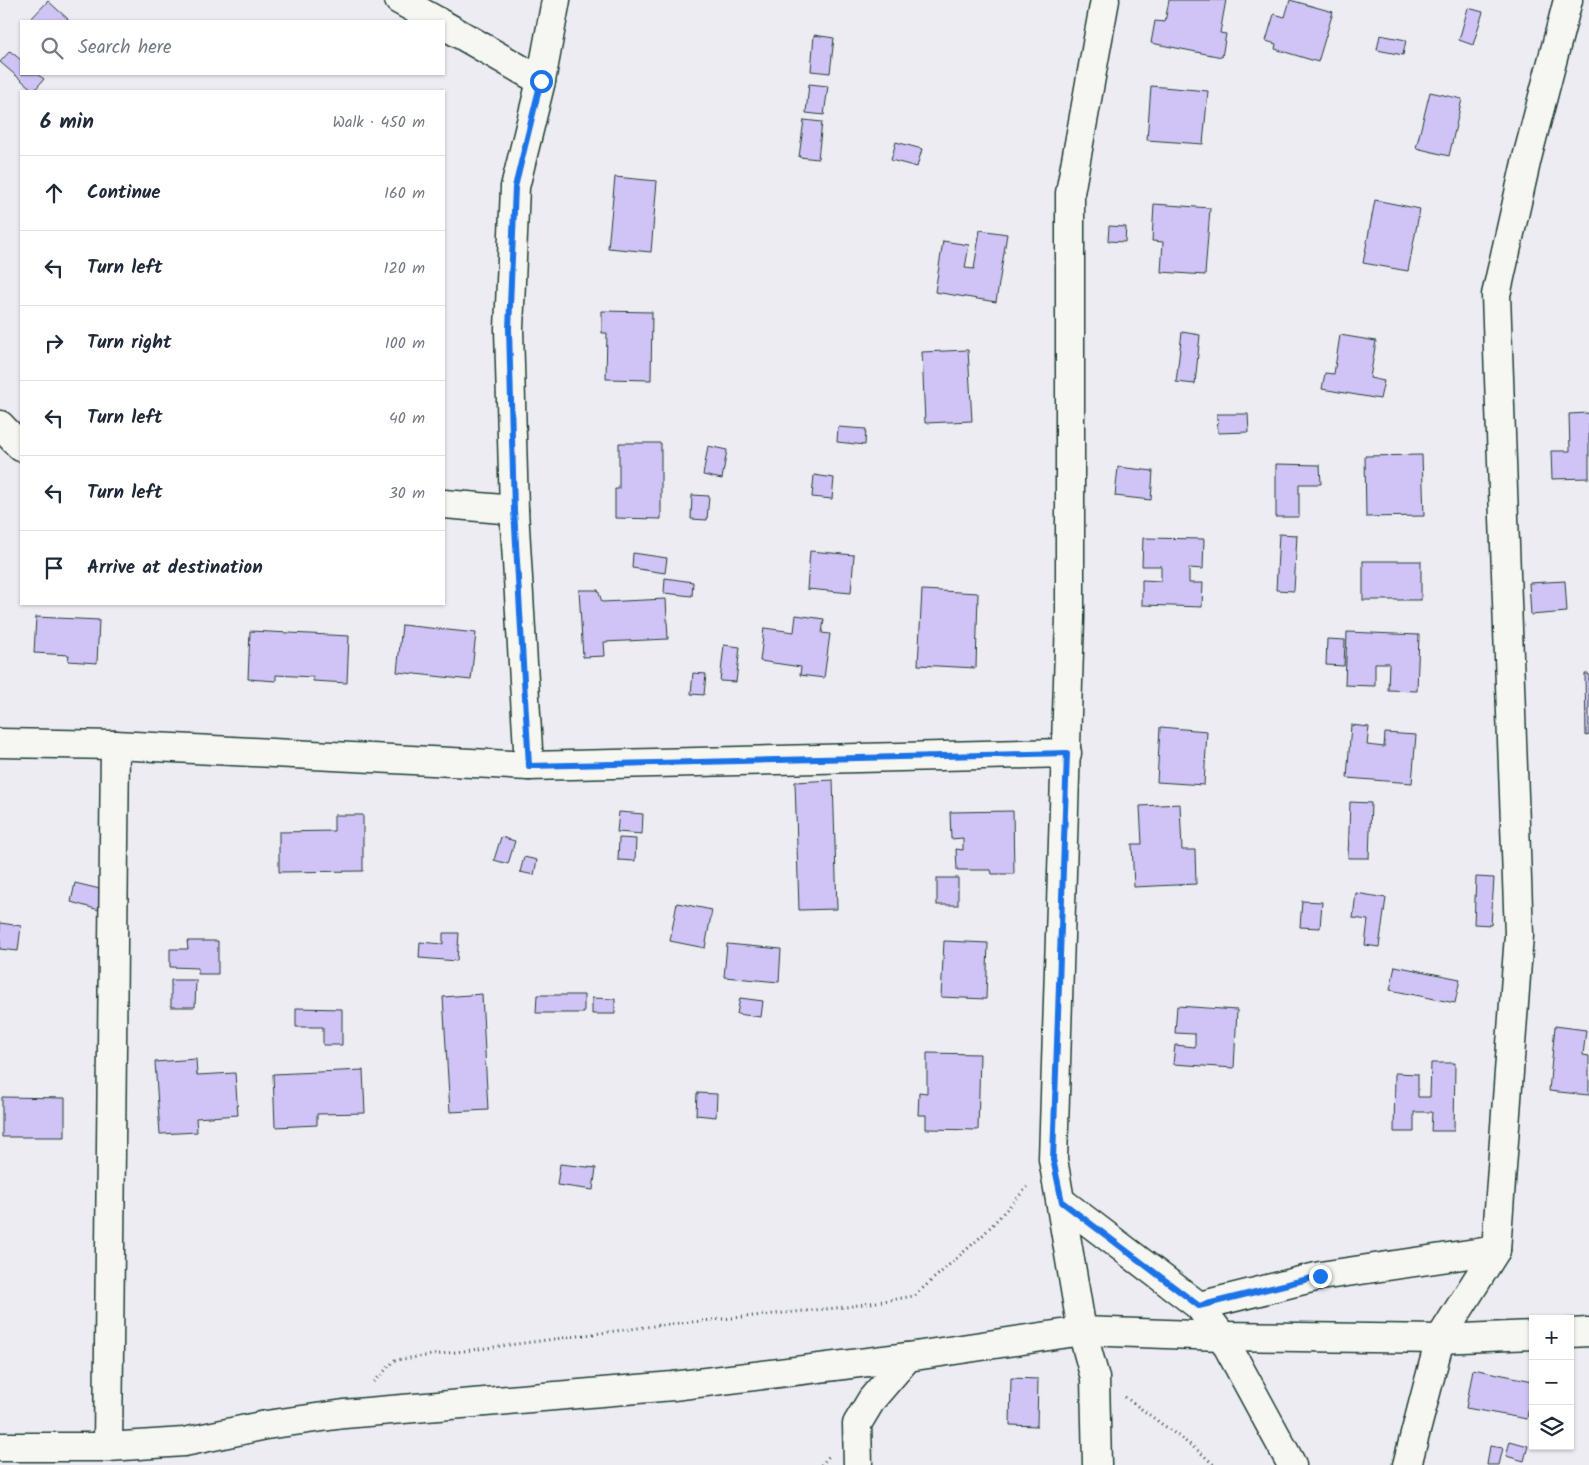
<!DOCTYPE html>
<html lang="en">
<head>
<meta charset="utf-8">
<style>
  body { margin:0; font-family:Kalam,sans-serif; background:#f6f6f7; color:#1f2937 }
  .controls { position:absolute; right:15px; bottom:15px; display:grid; overflow:hidden; border-radius:0px; box-shadow:0 1px 4px #0004 }
  .controls button { width:45px; height:45px; display:grid; place-items:center; padding:0; border:0; border-bottom:1px solid #e0e1e3; background:#fff; color:#1f2937; font:25px sans-serif }
  .stop { position:absolute; width:15px; height:15px; margin:-11px; border:4px solid #1a73e8; border-radius:50%; background:#fff }
  .stop.end { background:#1a73e8; border-color:#fff; box-shadow:0 1px 5px #0008 }
  .list { margin:0; padding:0; list-style:none }
  h2 { display:flex; justify-content:space-between; align-items:center; height:65px; margin:0; padding:0 20px; font-size:21px }
  h2 small { font-size:16px; font-weight:400; color:#747a83 }
  .list li { display:grid; grid-template-columns:32px 1fr auto; gap:15px; align-items:center; box-sizing:border-box; height:75px; padding:0 20px; border-top:1px solid #e0e1e3 }
  .list b { display:block; font-size:19px; white-space:nowrap }
  .list em { font-size:16px; font-style:normal; color:#747a83 }
  .icon { flex:none; width:28px; height:28px; fill:none; stroke:currentColor; stroke-width:2; stroke-linecap:round; stroke-linejoin:round }
  .map { position:relative; flex:none; width:1589px; height:1465px; overflow:hidden }
  .search { position:absolute; background:#fff; box-shadow:0 1px 4px #0004; left:20px; top:20px; width:425px; height:55px; display:flex; align-items:center; gap:12px; box-sizing:border-box; padding:0 18px; border-radius:0px; color:#747a83; font-size:19px }
  .panel { position:absolute; background:#fff; box-shadow:0 1px 4px #0004; left:20px; top:90px; width:425px; height:515px; border-radius:0px }
  .map>svg:first-child { display:block }
  .building { fill:#d0c4f6; stroke:#1f3d34 }
  .lines { fill:none; stroke-linecap:round; stroke-linejoin:round }
  .minor-casing { stroke:#1f3d34; stroke-width:31 }
  .path { stroke:#1f3d34; stroke-width:3; stroke-dasharray:1 4; stroke-linecap:butt }
  .minor { stroke:#f6f6f2; stroke-width:28 }
  .route { stroke:#1a73e8; stroke-width:6 }
</style>
</head>
<body>
<div class="map">
<svg width="1589" height="1465" viewBox="0 0 1589 1465">
  <rect width="100%" height="100%" fill="#eeecf3"/>
  <filter id="ink" filterUnits="userSpaceOnUse"><feTurbulence type="fractalNoise" baseFrequency=".02" numOctaves="2"/><feDisplacementMap in="SourceGraphic" scale="10" xChannelSelector="R" yChannelSelector="G"/><feConvolveMatrix kernelMatrix="1 2 1 2 8 2 1 2 1" color-interpolation-filters="sRGB"/></filter>
  <g filter="url(#ink)">
    <g class="building">
      <path d="M 1169,0 L 1226,0 L 1220,33 L 1226,34 L 1222,57 L 1151,43 L 1155,21 L 1165,22 Z"/>
      <path d="M 1290,0 L 1333,12 L 1318,62 L 1275,49 L 1276,44 L 1266,41 L 1274,14 L 1285,17 Z"/>
      <path d="M 48,1 L 68,19 L 66,21 L 29,21 Z"/>
      <path d="M 1468,8 L 1483,12 L 1473,45 L 1459,40 Z"/>
      <path d="M 814,35 L 834,38 L 830,73 L 811,71 Z"/>
      <path d="M 1380,35 L 1406,40 L 1403,55 L 1377,50 Z"/>
      <path d="M 10,51 L 21,60 L 21,74 L 37,74 L 44,79 L 34,91 L 0,62 Z"/>
      <path d="M 809,84 L 828,86 L 824,115 L 806,113 Z"/>
      <path d="M 1151,86 L 1208,91 L 1203,144 L 1147,140 Z"/>
      <path d="M 1430,92 L 1462,99 L 1449,156 L 1416,148 Z"/>
      <path d="M 804,120 L 822,122 L 818,159 L 799,157 Z"/>
      <path d="M 896,142 L 922,149 L 917,167 L 891,160 Z"/>
      <path d="M 615,177 L 657,181 L 651,252 L 608,248 Z"/>
      <path d="M 1375,200 L 1420,209 L 1408,271 L 1363,263 Z"/>
      <path d="M 1154,204 L 1210,208 L 1205,275 L 1161,272 L 1163,242 L 1152,241 Z"/>
      <path d="M 1109,226 L 1126,227 L 1125,242 L 1108,241 Z"/>
      <path d="M 980,230 L 1007,234 L 996,302 L 935,292 L 943,241 L 969,245 L 965,268 L 974,269 Z"/>
      <path d="M 602,311 L 652,312 L 651,380 L 606,379 L 607,333 L 602,333 Z"/>
      <path d="M 1182,332 L 1200,335 L 1195,384 L 1176,382 Z"/>
      <path d="M 1340,335 L 1376,341 L 1370,378 L 1384,381 L 1380,399 L 1322,389 L 1325,373 L 1334,374 Z"/>
      <path d="M 968,350 L 972,421 L 925,423 L 922,352 Z"/>
      <path d="M 1589,413 L 1589,478 L 1552,479 L 1551,451 L 1570,451 L 1569,414 Z"/>
      <path d="M 1217,414 L 1248,414 L 1249,432 L 1218,433 Z"/>
      <path d="M 838,427 L 866,429 L 865,445 L 837,442 Z"/>
      <path d="M 619,443 L 661,443 L 661,519 L 615,518 L 615,489 L 619,489 Z"/>
      <path d="M 708,446 L 727,450 L 722,479 L 703,475 Z"/>
      <path d="M 1422,455 L 1424,516 L 1366,517 L 1365,456 Z"/>
      <path d="M 1276,464 L 1320,465 L 1321,484 L 1299,484 L 1299,517 L 1276,517 Z"/>
      <path d="M 1118,467 L 1153,471 L 1151,500 L 1115,496 Z"/>
      <path d="M 814,475 L 834,478 L 832,499 L 812,497 Z"/>
      <path d="M 692,495 L 709,496 L 707,520 L 691,519 Z"/>
      <path d="M 1279,534 L 1297,535 L 1294,591 L 1276,590 Z"/>
      <path d="M 1143,538 L 1204,539 L 1203,569 L 1189,568 L 1189,583 L 1203,583 L 1202,607 L 1142,605 L 1142,580 L 1161,581 L 1161,566 L 1142,566 Z"/>
      <path d="M 810,551 L 854,555 L 851,593 L 807,589 Z"/>
      <path d="M 633,553 L 667,558 L 665,573 L 632,568 Z"/>
      <rect x="1363" y="561" width="58" height="39"/>
      <path d="M 665,578 L 693,582 L 692,596 L 664,593 Z"/>
      <path d="M 1565,581 L 1567,612 L 1531,615 L 1529,583 Z"/>
      <path d="M 579,590 L 598,590 L 602,602 L 666,599 L 668,639 L 604,642 L 605,656 L 583,657 Z"/>
      <path d="M 922,590 L 978,593 L 976,668 L 918,665 Z"/>
      <path d="M 796,615 L 824,619 L 822,633 L 830,634 L 824,678 L 800,675 L 801,667 L 760,661 L 764,628 L 794,632 Z"/>
      <path d="M 36,617 L 99,620 L 97,663 L 68,661 L 69,655 L 34,653 Z"/>
      <path d="M 402,625 L 476,633 L 471,680 L 397,672 Z"/>
      <path d="M 250,631 L 349,636 L 347,683 L 313,681 L 313,677 L 276,675 L 276,681 L 248,679 Z"/>
      <path d="M 1347,632 L 1419,635 L 1417,691 L 1388,690 L 1389,663 L 1375,663 L 1375,686 L 1345,685 Z"/>
      <path d="M 1327,639 L 1345,640 L 1344,666 L 1326,665 Z"/>
      <path d="M 724,645 L 740,647 L 736,682 L 720,681 Z"/>
      <path d="M 693,673 L 706,674 L 704,695 L 691,694 Z"/>
      <path d="M 1585,674 L 1589,674 L 1589,735 L 1586,736 Z"/>
      <path d="M 1351,725 L 1369,727 L 1367,745 L 1384,747 L 1385,733 L 1416,735 L 1412,783 L 1347,778 Z"/>
      <path d="M 1160,727 L 1207,731 L 1204,785 L 1157,782 Z"/>
      <path d="M 833,780 L 837,909 L 799,910 L 795,782 Z"/>
      <path d="M 1350,802 L 1371,803 L 1369,858 L 1348,858 Z"/>
      <path d="M 1180,804 L 1182,850 L 1195,850 L 1196,884 L 1134,887 L 1132,844 L 1142,844 L 1140,806 Z"/>
      <path d="M 1013,811 L 1014,874 L 992,874 L 991,870 L 957,870 L 956,849 L 963,850 L 963,838 L 951,839 L 950,812 Z"/>
      <path d="M 619,812 L 643,814 L 642,834 L 617,832 Z"/>
      <path d="M 334,815 L 363,815 L 363,871 L 279,872 L 279,832 L 334,831 Z"/>
      <path d="M 501,837 L 515,841 L 508,864 L 494,860 Z"/>
      <path d="M 619,838 L 636,839 L 635,861 L 618,860 Z"/>
      <path d="M 524,857 L 537,860 L 534,875 L 520,872 Z"/>
      <path d="M 1476,877 L 1494,878 L 1491,925 L 1474,924 Z"/>
      <rect x="937" y="878" width="21" height="27"/>
      <path d="M 75,883 L 104,890 L 99,910 L 71,902 Z"/>
      <path d="M 1356,893 L 1386,898 L 1379,947 L 1365,945 L 1368,920 L 1353,918 Z"/>
      <path d="M 1302,901 L 1322,902 L 1320,928 L 1300,927 Z"/>
      <path d="M 677,903 L 712,910 L 705,948 L 670,941 Z"/>
      <path d="M 0,923 L 21,926 L 18,951 L 0,949 Z"/>
      <path d="M 443,933 L 459,933 L 457,961 L 419,958 L 420,942 L 443,944 Z"/>
      <path d="M 187,941 L 218,941 L 218,974 L 198,974 L 198,968 L 170,967 L 170,949 L 188,949 Z"/>
      <path d="M 944,941 L 988,943 L 986,999 L 941,997 Z"/>
      <path d="M 727,944 L 781,949 L 779,982 L 724,977 Z"/>
      <path d="M 1395,966 L 1460,979 L 1455,1003 L 1390,990 Z"/>
      <path d="M 171,980 L 196,980 L 195,1007 L 171,1007 Z"/>
      <path d="M 482,994 L 488,1110 L 450,1112 L 443,997 Z"/>
      <path d="M 537,995 L 584,995 L 584,1013 L 536,1013 Z"/>
      <path d="M 592,998 L 615,999 L 615,1014 L 592,1014 Z"/>
      <path d="M 740,998 L 763,1001 L 761,1017 L 737,1014 Z"/>
      <path d="M 1177,1006 L 1237,1010 L 1234,1068 L 1173,1064 L 1175,1045 L 1195,1047 L 1195,1034 L 1175,1033 Z"/>
      <path d="M 296,1008 L 342,1009 L 342,1045 L 323,1045 L 323,1027 L 296,1027 Z"/>
      <path d="M 1555,1026 L 1586,1030 L 1583,1055 L 1589,1056 L 1589,1095 L 1549,1091 Z"/>
      <path d="M 927,1053 L 980,1054 L 978,1130 L 926,1129 L 926,1115 L 918,1115 L 919,1092 L 927,1093 Z"/>
      <path d="M 196,1059 L 197,1075 L 235,1073 L 238,1115 L 196,1118 L 197,1132 L 160,1134 L 155,1062 Z"/>
      <path d="M 1431,1063 L 1455,1063 L 1454,1131 L 1431,1131 L 1432,1112 L 1414,1112 L 1414,1132 L 1394,1132 L 1395,1073 L 1418,1074 L 1418,1097 L 1430,1097 Z"/>
      <path d="M 363,1070 L 365,1113 L 317,1114 L 317,1125 L 275,1127 L 273,1074 Z"/>
      <path d="M 697,1093 L 717,1094 L 716,1117 L 696,1115 Z"/>
      <path d="M 2,1097 L 65,1098 L 65,1137 L 2,1137 Z"/>
      <path d="M 560,1164 L 596,1168 L 593,1190 L 557,1185 Z"/>
      <path d="M 1473,1369 L 1533,1381 L 1527,1419 L 1466,1408 Z"/>
      <path d="M 1011,1378 L 1038,1379 L 1037,1426 L 1010,1425 Z"/>
      <path d="M 1510,1441 L 1528,1446 L 1524,1461 L 1506,1456 Z"/>
      <path d="M 1490,1446 L 1503,1448 L 1499,1465 L 1487,1465 Z"/>
    </g>
    <g class="lines">
      <g class="minor-casing">
        <g id="minor">
          <path d="M 399,0 L 437,21"/>
          <path d="M 444,25 L 541,81"/>
          <path d="M 0,425 L 21,447"/>
          <path d="M 444,504 L 514,510"/>
          <path d="M 0,743 L 115,745 L 529,766 L 1067,753"/>
          <path d="M 529,766 L 514,510 L 509,329 L 515,187 L 541,81 L 556,0"/>
          <path d="M 1062,1202 L 1199,1306 L 1222,1336 L 1292,1465"/>
          <path d="M 1199,1306 L 1320,1276 L 1496,1250"/>
          <path d="M 1570,1333 L 1589,1332"/>
          <path d="M 0,1447 L 108,1447 L 184,1442 L 266,1425 L 344,1414 L 673,1386 L 908,1357 L 1082,1331 L 1222,1336 L 1440,1339 L 1533,1335"/>
          <path d="M 108,1447 L 115,745"/>
          <path d="M 858,1465 L 857,1424 L 872,1399 L 908,1357"/>
          <path d="M 1097,1465 L 1095,1378 L 1082,1331 L 1053,1159 L 1070,618 L 1070,193 L 1105,0"/>
          <path d="M 1407,1465 L 1440,1339 L 1496,1250 L 1519,935 L 1496,295 L 1527,158 L 1568,0"/>
        </g>
      </g>
      <g class="path">
        <path d="M 374,1382 L 395,1360 L 661,1325 L 846,1307 L 914,1296 L 984,1234 L 1027,1187"/>
        <path d="M 1125,1397 L 1200,1452 L 1214,1465"/>
        <path d="M 821,1465 L 829,1456"/>
      </g>
      <use href="#minor" class="minor"/>
    </g>
  </g>
  <g class="lines" filter="url(#ink)">
    <path class="route" d="M 541,81 L 515,187 L 509,329 L 514,510 L 529,766 L 1067,753 L 1053,1159 L 1062,1202 L 1199,1306 L 1320,1276"/>
  </g>
</svg>
<div class="controls">
<button>+</button>
<button>−</button>
<button><svg class="icon" aria-label="layers" viewBox="0 0 24 24"><path d="M12 4l9 5-9 5-9-5zM3 14l9 5 9-5"/></svg></button>
</div>
<div class="stop" style="left:541px;top:81px"></div>
<div class="stop end" style="left:1320px;top:1276px"></div>
<div class="search"><svg class="icon" aria-label="search" viewBox="0 0 24 24"><circle cx="10" cy="10" r="6"/><path d="M15 15l6 6"/></svg>Search here</div>
<section class="panel">
<h2>6 min<small>Walk · 450 m</small></h2>
<ul class="list">
<li><svg class="icon" aria-label="ahead" viewBox="0 0 24 24"><path d="M12 20V5M6 11l6-6 6 6"/></svg><div><b>Continue</b></div><em>160 m</em></li>
<li><svg class="icon" aria-label="left" viewBox="0 0 24 24"><path d="M17 20v-9H6M10 6l-5 5 5 5"/></svg><div><b>Turn left</b></div><em>120 m</em></li>
<li><svg class="icon" aria-label="right" viewBox="0 0 24 24"><path d="M7 20v-9h11M14 6l5 5-5 5"/></svg><div><b>Turn right</b></div><em>100 m</em></li>
<li><svg class="icon" aria-label="left" viewBox="0 0 24 24"><path d="M17 20v-9H6M10 6l-5 5 5 5"/></svg><div><b>Turn left</b></div><em>40 m</em></li>
<li><svg class="icon" aria-label="left" viewBox="0 0 24 24"><path d="M17 20v-9H6M10 6l-5 5 5 5"/></svg><div><b>Turn left</b></div><em>30 m</em></li>
<li><svg class="icon" aria-label="arrive" viewBox="0 0 24 24"><path d="M6 21V4h12l-3 4 3 4H6"/></svg><div><b>Arrive at destination</b></div></li>
</ul>
</section>
</div>
</body>
</html>
